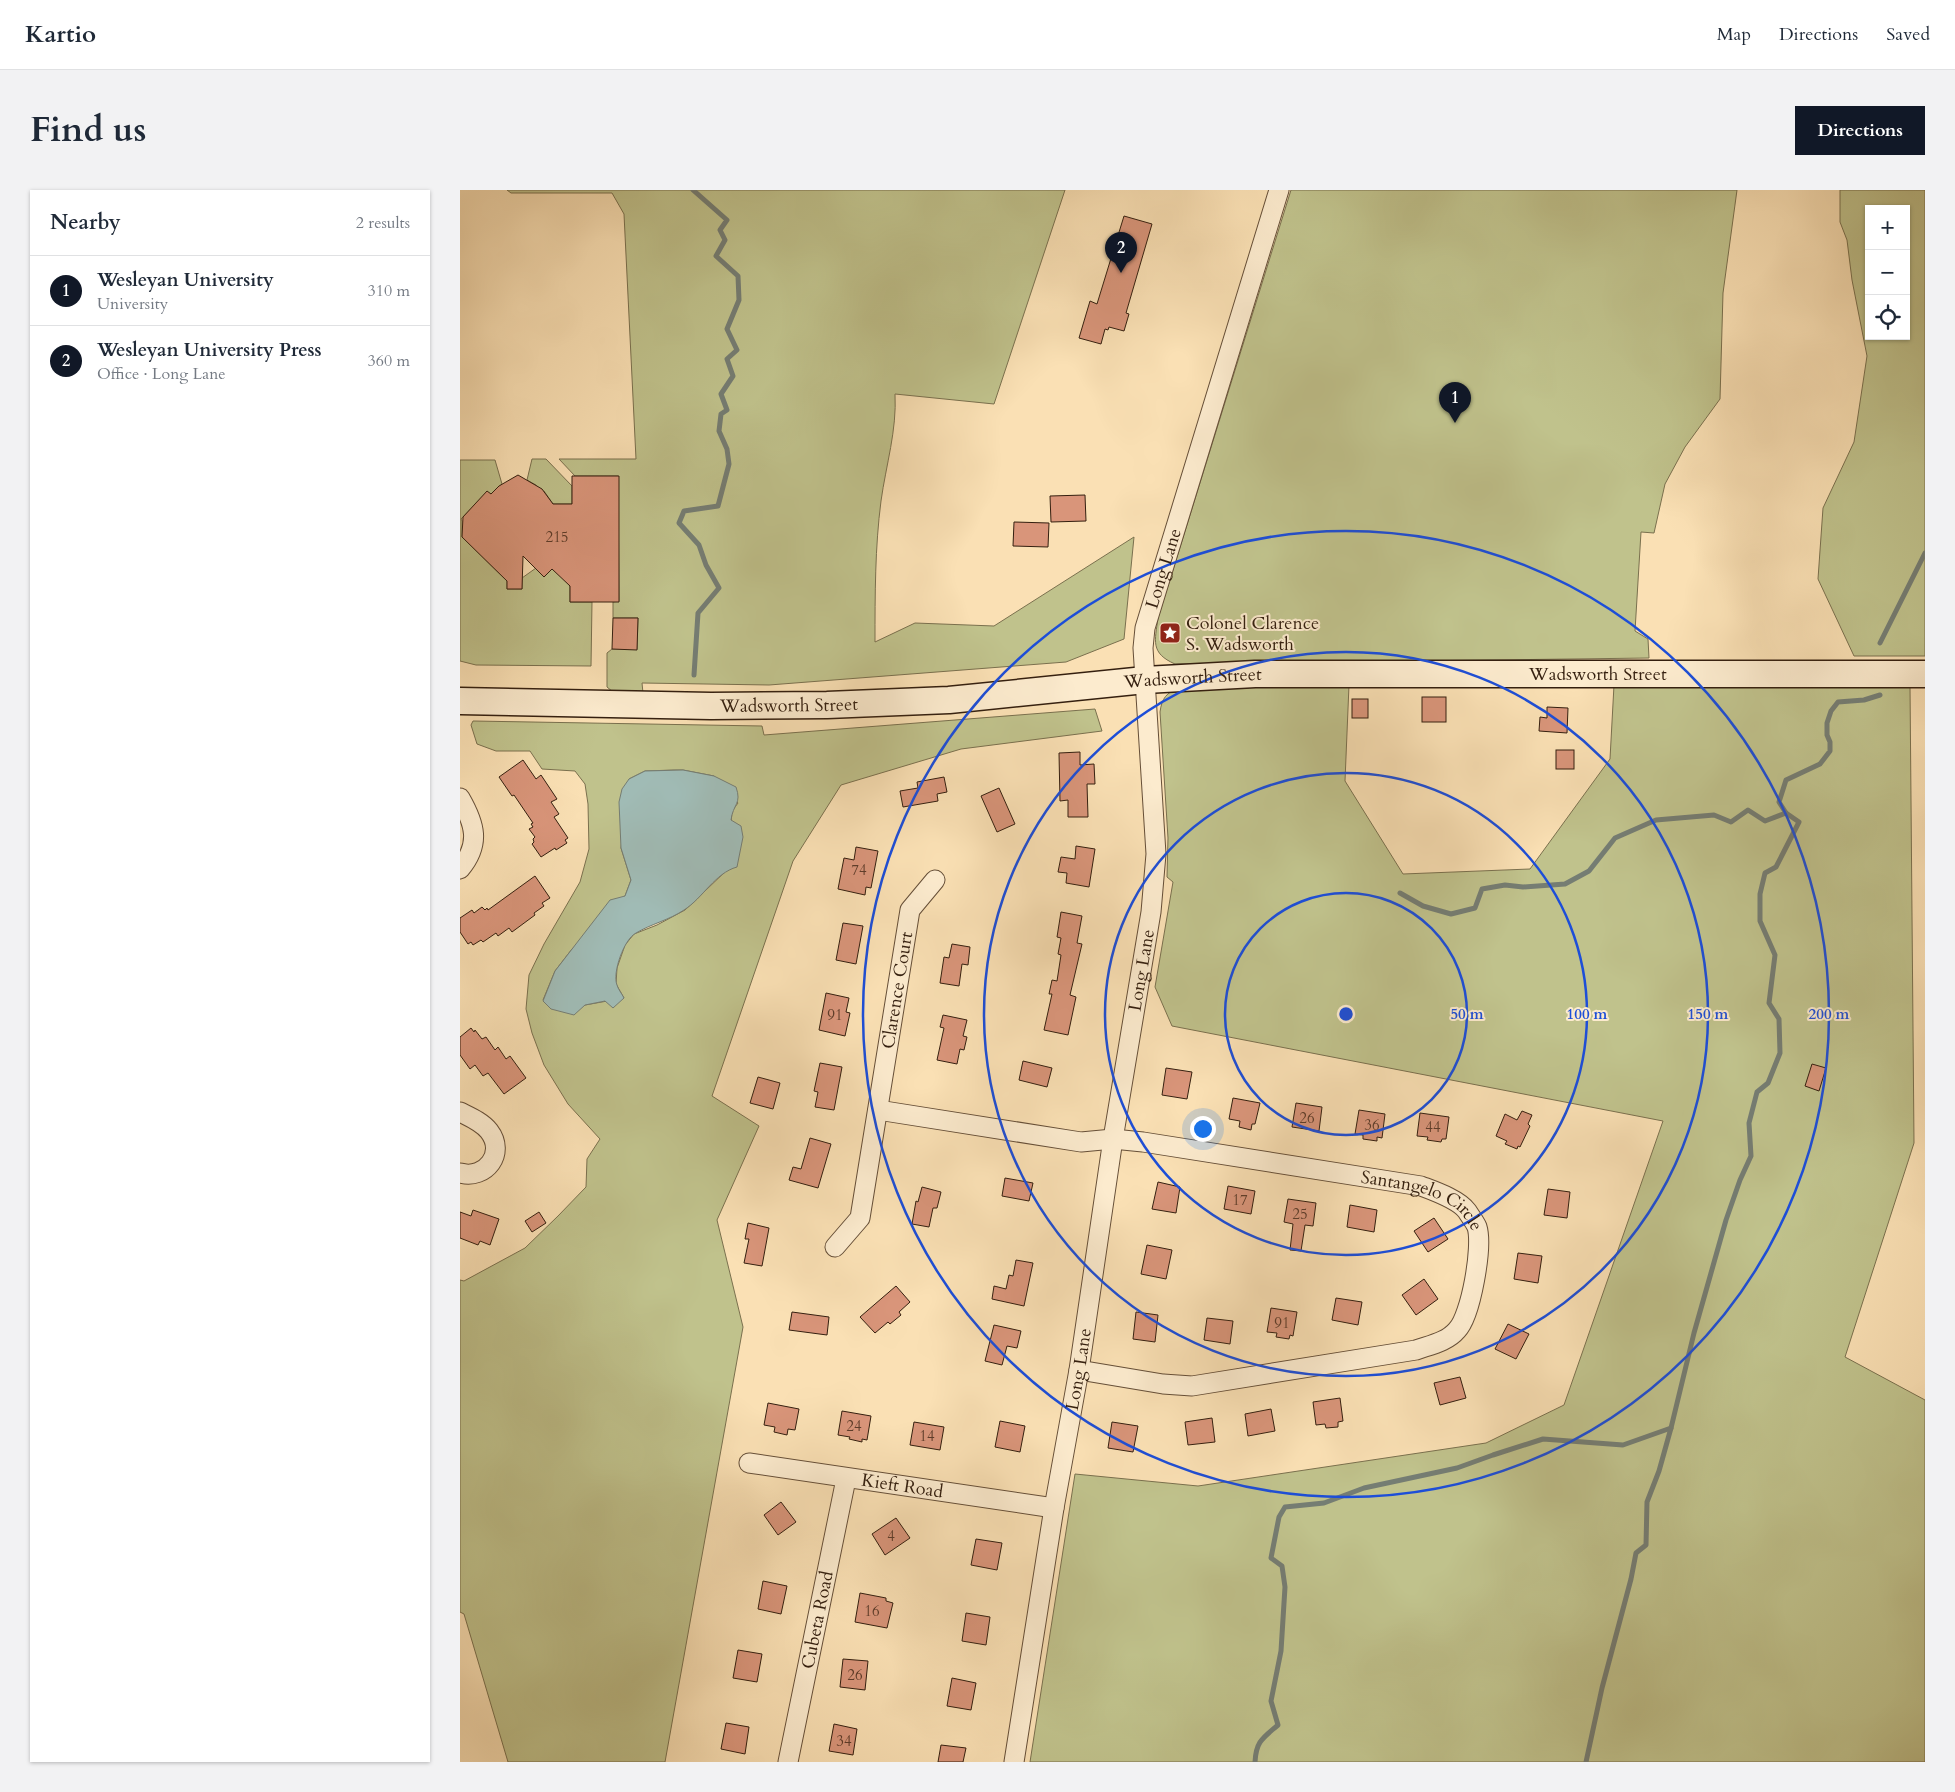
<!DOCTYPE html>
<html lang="en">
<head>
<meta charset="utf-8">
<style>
  body { margin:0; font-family:Cardo,serif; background:#f2f2f3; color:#1f2937 }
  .controls { position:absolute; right:15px; top:15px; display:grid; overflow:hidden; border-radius:0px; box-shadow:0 1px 4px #0004 }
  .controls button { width:45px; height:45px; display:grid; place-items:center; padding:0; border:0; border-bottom:1px solid #e0e1e3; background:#fff; color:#1f2937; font:25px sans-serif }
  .you { position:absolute; left:742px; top:938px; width:18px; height:18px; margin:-12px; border:4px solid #fff; border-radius:50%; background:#1a73e8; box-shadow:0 0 0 8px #1a73e833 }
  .badge { display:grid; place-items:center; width:32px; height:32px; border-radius:50%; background:#111827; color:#fff; font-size:16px; font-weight:700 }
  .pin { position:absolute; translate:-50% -41px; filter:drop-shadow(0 1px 2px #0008) }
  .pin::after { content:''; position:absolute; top:26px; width:18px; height:15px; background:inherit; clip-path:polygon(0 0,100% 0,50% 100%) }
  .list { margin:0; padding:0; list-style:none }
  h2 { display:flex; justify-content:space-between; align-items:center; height:65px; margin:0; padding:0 20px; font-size:21px }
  h2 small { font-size:16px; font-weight:400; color:#747a83 }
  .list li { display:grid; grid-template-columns:32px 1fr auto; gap:15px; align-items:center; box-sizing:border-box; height:70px; padding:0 20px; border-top:1px solid #e0e1e3 }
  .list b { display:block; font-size:19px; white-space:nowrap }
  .list p { margin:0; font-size:16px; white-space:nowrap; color:#747a83 }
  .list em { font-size:16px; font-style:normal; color:#747a83 }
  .icon { flex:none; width:28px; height:28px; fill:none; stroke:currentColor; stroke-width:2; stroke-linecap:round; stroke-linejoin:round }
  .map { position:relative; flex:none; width:1465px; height:1572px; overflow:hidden; border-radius:0px }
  header { display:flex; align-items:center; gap:30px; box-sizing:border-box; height:70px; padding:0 25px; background:#fff; border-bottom:1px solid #e0e1e3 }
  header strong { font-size:24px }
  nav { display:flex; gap:28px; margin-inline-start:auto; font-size:18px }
  .intro { display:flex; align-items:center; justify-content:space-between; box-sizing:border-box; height:120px; padding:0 30px }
  h1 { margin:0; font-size:35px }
  .button { padding:12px 22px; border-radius:0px; background:#111827; color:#fff; font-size:18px; font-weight:700 }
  main { display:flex; gap:30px; padding:0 30px }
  aside { flex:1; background:#fff; border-radius:0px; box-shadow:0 1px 4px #0004 }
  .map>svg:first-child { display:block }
  .green { fill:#c0c28c; stroke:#7a704e; fill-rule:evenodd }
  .water { fill:#a0bbb5; stroke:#757d73 }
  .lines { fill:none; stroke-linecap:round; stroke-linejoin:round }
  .stream { stroke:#757d73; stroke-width:5 }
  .building { fill:#d9957a; stroke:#341f0f }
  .street-casing { stroke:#664f38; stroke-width:21 }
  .secondary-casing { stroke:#341f0f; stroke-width:29 }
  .street { stroke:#fcebce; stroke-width:19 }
  .secondary { stroke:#fcebce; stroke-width:26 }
  .ring { fill:none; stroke:#1d4ed8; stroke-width:2.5 }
  .labels { text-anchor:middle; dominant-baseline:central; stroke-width:4; stroke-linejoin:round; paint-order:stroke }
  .number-label { font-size:15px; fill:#5d3c2a }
  .street-label { font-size:18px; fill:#341f0f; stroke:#fcebce }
  .poi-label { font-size:18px; fill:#341f0f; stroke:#fcebce; text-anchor:start }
  .centre { fill:#1d4ed8; stroke:#fcebce; stroke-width:2.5 }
  .ring-label { font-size:15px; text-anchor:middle; font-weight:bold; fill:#1d4ed8; stroke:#fcebce; stroke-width:4; stroke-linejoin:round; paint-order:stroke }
</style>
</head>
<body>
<header>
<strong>Kartio</strong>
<nav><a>Map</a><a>Directions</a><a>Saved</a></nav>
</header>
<div class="intro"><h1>Find us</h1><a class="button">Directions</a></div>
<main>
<aside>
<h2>Nearby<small>2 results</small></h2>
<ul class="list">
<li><span class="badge">1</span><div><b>Wesleyan University</b><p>University</p></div><em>310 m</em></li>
<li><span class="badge">2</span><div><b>Wesleyan University Press</b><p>Office · Long Lane</p></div><em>360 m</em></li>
</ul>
</aside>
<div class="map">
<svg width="1465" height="1572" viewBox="0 0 1465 1572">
  <rect width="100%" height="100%" fill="#fae0b4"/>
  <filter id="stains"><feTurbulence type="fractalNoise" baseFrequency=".004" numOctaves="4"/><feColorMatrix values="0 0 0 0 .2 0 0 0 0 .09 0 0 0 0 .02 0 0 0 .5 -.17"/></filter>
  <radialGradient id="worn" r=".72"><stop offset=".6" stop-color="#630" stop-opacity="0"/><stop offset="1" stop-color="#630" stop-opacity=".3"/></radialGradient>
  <g class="green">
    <path d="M 47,0 L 605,0 L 534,214 L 435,204 C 437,240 426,275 421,311 C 415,357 415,405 415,452 L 455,433 L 534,436 L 674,347 L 664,449 L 606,472 L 309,495 L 182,493 L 183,503 L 153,502 L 147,497 L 147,463 L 152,459 L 177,459 L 178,428 L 153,428 L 153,412 L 159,411 L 158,286 L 115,286 L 99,269 L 176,269 L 164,24 L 152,3 L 51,3 Z"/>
    <path d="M 831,0 L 1277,0 L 1263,103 L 1260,209 L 1225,257 L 1205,294 L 1194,343 L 1181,342 L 1175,441 L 1188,449 L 1189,468 L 715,474 C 690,463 695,451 698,428 Z"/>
    <path d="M 1380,0 L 1465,0 L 1465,466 L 1394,466 L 1358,389 L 1363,318 L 1394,252 L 1407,166 L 1392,90 L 1387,50 L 1380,32 ZM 1409,19 L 1446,19 L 1446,146 L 1409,146 Z"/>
    <path d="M 72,269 L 86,269 L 112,296 L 112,314 L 93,314 L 84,301 L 81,302 L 76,295 L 67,290 Z"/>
    <path d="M 0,270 L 35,270 L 42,294 L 31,304 L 27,302 L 1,329 L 2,331 L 2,347 L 47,391 L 47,399 L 62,399 L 62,388 L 76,378 L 84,387 L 92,379 L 110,378 L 110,412 L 132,412 L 131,476 L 16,475 L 0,471 Z"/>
    <path d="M 889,495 L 885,591 L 943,684 L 1070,679 L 1150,569 L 1154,495 L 1450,496 L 1454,953 L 1385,1167 L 1465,1210 L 1465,1572 L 570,1572 L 615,1284 L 738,1296 L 1026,1253 L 1104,1215 L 1203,931 L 712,836 L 695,797 L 713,692 L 707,687 L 708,648 L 700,522 C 702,508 706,503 719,498 Z"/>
    <path d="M 635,519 L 642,541 L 501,559 L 381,595 L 333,671 L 252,906 L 299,936 L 257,1030 L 283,1137 L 205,1572 L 48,1572 L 4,1424 L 0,1422 L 0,1090 L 4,1091 L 65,1058 L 98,1026 L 126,997 L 127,969 L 140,949 L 108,914 L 84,875 L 72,843 L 66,819 L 69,785 L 84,754 L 120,692 L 129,659 L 128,614 L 125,594 L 115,581 L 82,579 L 70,561 L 36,561 L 17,554 L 11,535 L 13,531 L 302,536 L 304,545 ZM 214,580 L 223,580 L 254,586 L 278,613 L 272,621 L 267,680 L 225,720 L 197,735 L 174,744 L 165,755 L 157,778 L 156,794 L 164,808 L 125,815 L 83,810 L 95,781 L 112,759 L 165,706 L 171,690 L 161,658 L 169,589 L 185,581 Z"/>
  </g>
  <path class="water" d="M 223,580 L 254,586 L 276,597 C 282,614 273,614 271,630 L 281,636 L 283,647 L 277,677 C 255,683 243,708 224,720 C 209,730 191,734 176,743 C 164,749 152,783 157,795 C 158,799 162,804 164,808 L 153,818 L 145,811 L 125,815 L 114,825 L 91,819 L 83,811 L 95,781 L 150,710 L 165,706 L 171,690 L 161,658 L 159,612 L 162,599 L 169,589 L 185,581 Z"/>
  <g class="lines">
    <g class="stream">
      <path d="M 233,0 L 267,30 L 260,40 L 265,50 L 256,66 L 278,86 L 279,110 L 267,139 L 277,160 L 267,169 L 273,186 L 261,204 L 267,220 L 261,224 L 259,241 L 267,259 L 269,274 L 258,316 L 224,321 L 219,333 L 239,355 L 246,375 L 259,398 L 238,423 L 234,485"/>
      <path d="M 1420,453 L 1465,363"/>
      <path d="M 940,703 L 963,716 L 991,724 L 1015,718 L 1022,699 L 1045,695 L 1063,697 L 1105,694 L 1129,681 L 1155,648 L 1196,630 L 1254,625 L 1271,632 L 1288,620 L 1305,631 L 1326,623"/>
      <path d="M 795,1572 C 796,1551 803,1548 818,1535 L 811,1511 L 821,1461 L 825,1397 L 822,1376 L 811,1368 L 819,1327 L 825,1317 L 864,1313 L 904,1298 L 997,1278 L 1033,1265 L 1083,1249 L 1163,1255 L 1211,1238"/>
      <path d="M 1126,1572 L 1142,1498 L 1171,1389 L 1176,1363 L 1186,1355 L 1187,1312 L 1199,1281 L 1211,1238 L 1234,1143 L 1266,1030 L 1280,990 L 1291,966 L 1289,933 L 1297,902 L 1308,893 L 1320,863 L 1319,829 L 1309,813 L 1315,765 L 1300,731 L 1300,704 L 1305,683 L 1316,677 L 1339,632 L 1326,623 L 1319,612 L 1326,590 L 1360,574 L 1370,561 L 1370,552 L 1367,545 L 1367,533 L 1371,521 L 1378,512 L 1404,510 L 1420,505"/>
    </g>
  </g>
  <g class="building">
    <path d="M 664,26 L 692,34 L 666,123 L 669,124 L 664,141 L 649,137 L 648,140 L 645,139 L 641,154 L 619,148 L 630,111 L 637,114 Z"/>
    <path d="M 58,285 L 82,299 L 93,314 L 112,314 L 112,286 L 159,286 L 159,412 L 110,412 L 110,396 L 92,379 L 84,387 L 63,366 L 62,399 L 47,399 L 47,391 L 2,347 L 3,327 L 27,301 L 31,304 L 39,296 Z"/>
    <path d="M 625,305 L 626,331 L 591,332 L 590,306 Z"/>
    <path d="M 554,332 L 589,333 L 588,357 L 553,356 Z"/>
    <path d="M 153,428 L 178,428 L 177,460 L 152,459 Z"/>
    <rect x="962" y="507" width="24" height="25"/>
    <rect x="892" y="509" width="16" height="19"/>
    <path d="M 1087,517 L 1108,518 L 1107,543 L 1079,541 L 1080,527 L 1087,528 Z"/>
    <rect x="1096" y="560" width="18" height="19"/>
    <path d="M 620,562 L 620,575 L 634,574 L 635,594 L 627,594 L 628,627 L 608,627 L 608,610 L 600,611 L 599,563 Z"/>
    <path d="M 63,570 L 76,589 L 81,585 L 97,609 L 91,612 L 99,624 L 94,627 L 108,648 L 105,650 L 107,653 L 96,660 L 95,658 L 81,667 L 72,654 L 74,652 L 73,649 L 75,647 L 69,639 L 73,637 L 71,634 L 73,633 L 54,605 L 52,606 L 39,587 Z"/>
    <path d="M 484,587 L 487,602 L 477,604 L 478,611 L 443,617 L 440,601 L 458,598 L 457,592 Z"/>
    <path d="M 539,598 L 555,634 L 537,642 L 521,606 Z"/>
    <path d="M 616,656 L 635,659 L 629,697 L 606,693 L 607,683 L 598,682 L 601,667 L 615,669 Z"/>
    <path d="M 396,657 L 418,661 L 411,698 L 406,697 L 405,705 L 378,699 L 384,668 L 394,670 Z"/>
    <path d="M 75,686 L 90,708 L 82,713 L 84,716 L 74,723 L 75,725 L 52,742 L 49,738 L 38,746 L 36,743 L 23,752 L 21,750 L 13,755 L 11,752 L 8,754 L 0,742 L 0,728 L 12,720 L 14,723 L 22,717 L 25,720 L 27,718 L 28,720 Z"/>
    <path d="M 601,722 L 622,726 L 617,753 L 622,754 L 610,805 L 616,807 L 608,845 L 584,840 L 592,804 L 589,804 L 592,790 L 597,791 L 601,765 L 598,764 L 601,748 L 597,747 Z"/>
    <path d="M 383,733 L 403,736 L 396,774 L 376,770 Z"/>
    <path d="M 492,754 L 510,757 L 508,775 L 502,774 L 499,796 L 480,793 L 484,767 L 489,768 Z"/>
    <path d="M 366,803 L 389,808 L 386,822 L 390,823 L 385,846 L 359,840 Z"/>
    <path d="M 483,825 L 507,830 L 503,846 L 507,847 L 504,860 L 500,859 L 497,874 L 477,870 L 484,838 L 480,837 Z"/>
    <path d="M 11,838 L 14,842 L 15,840 L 22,849 L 26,847 L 35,860 L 38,857 L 46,869 L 50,866 L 66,888 L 44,904 L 28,883 L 23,886 L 15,875 L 10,879 L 0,865 L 0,847 Z"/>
    <path d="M 563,871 L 592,878 L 587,897 L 559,890 Z"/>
    <path d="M 360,873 L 382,877 L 374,920 L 355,917 L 358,902 L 354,901 Z"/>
    <path d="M 1352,874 L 1366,878 L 1359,901 L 1345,896 Z"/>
    <path d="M 706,878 L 732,882 L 727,909 L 702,905 Z"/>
    <path d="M 298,887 L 320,893 L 313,919 L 290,913 Z"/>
    <path d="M 773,908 L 800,913 L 795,934 L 792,934 L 791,940 L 779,937 L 780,931 L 769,929 Z"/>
    <path d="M 836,913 L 862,917 L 859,941 L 832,937 Z"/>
    <path d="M 899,920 L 925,924 L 922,948 L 917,947 L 917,951 L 903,949 L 903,945 L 895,944 Z"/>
    <path d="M 1062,921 L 1072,925 L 1068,934 L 1070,936 L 1060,957 L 1058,956 L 1057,959 L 1045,954 L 1047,951 L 1036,946 L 1045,924 L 1057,930 Z"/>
    <path d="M 960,923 L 989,927 L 986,949 L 982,949 L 981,952 L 967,950 L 968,947 L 957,946 Z"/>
    <path d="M 350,948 L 371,954 L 358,998 L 329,990 L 333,977 L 341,979 Z"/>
    <path d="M 545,988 L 573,993 L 569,1011 L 542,1006 Z"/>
    <path d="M 698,992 L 720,997 L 716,1023 L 692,1019 Z"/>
    <path d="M 768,996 L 795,1001 L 791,1024 L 764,1019 Z"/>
    <path d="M 462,997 L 481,1002 L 477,1018 L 473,1018 L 469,1037 L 452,1034 L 456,1011 L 458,1012 Z"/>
    <path d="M 1088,999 L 1110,1002 L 1107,1028 L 1084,1025 Z"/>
    <path d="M 828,1009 L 856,1013 L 853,1036 L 845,1035 L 841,1061 L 830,1060 L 833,1034 L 824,1032 Z"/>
    <path d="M 890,1015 L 917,1020 L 914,1042 L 887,1037 Z"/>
    <path d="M 13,1020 L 39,1029 L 30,1055 L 20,1051 L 18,1055 L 0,1048 L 0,1022 L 11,1026 Z"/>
    <path d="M 79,1022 L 86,1033 L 72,1042 L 65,1031 Z"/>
    <path d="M 974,1028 L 988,1049 L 968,1062 L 954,1041 Z"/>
    <path d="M 288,1033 L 309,1038 L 302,1076 L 284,1073 L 289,1049 L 285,1049 Z"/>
    <path d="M 687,1055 L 712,1060 L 706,1089 L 681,1084 Z"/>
    <path d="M 1058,1063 L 1082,1066 L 1078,1093 L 1054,1089 Z"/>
    <path d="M 556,1070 L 573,1073 L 564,1116 L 532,1109 L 534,1096 L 546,1099 L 549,1085 L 553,1086 Z"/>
    <path d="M 964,1089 L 978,1109 L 956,1125 L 942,1105 Z"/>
    <path d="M 436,1096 L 450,1112 L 439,1122 L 441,1125 L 430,1134 L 428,1132 L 415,1143 L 400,1127 Z"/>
    <path d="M 876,1108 L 902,1112 L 898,1135 L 872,1130 Z"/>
    <path d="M 811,1118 L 837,1122 L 833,1146 L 830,1145 L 829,1149 L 816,1147 L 817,1143 L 807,1142 Z"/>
    <path d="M 332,1122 L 369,1127 L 367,1145 L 329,1140 Z"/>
    <path d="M 676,1122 L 698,1125 L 695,1152 L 673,1149 Z"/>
    <path d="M 747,1128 L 773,1131 L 770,1154 L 744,1150 Z"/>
    <path d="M 1048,1134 L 1069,1144 L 1056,1169 L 1035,1159 Z"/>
    <path d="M 534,1135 L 561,1141 L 557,1158 L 547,1156 L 542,1175 L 525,1171 Z"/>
    <path d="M 1000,1187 L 1006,1208 L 980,1215 L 974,1193 Z"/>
    <path d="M 880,1208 L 883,1231 L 878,1232 L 878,1237 L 866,1238 L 865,1234 L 856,1235 L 853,1212 Z"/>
    <path d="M 308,1213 L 339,1219 L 335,1240 L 328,1239 L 327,1245 L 314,1242 L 315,1237 L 304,1235 Z"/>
    <path d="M 811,1219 L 815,1241 L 788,1246 L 785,1224 Z"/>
    <path d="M 382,1221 L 411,1226 L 407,1250 L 402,1249 L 402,1252 L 389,1249 L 390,1247 L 378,1245 Z"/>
    <path d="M 752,1228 L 755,1252 L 728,1255 L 725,1232 Z"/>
    <path d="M 540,1231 L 565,1236 L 560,1262 L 535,1257 Z"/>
    <path d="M 454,1232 L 484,1237 L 480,1260 L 450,1255 Z"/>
    <path d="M 652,1232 L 678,1236 L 673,1262 L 648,1258 Z"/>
    <path d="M 321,1312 L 336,1332 L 318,1345 L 304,1325 Z"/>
    <path d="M 436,1328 L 450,1348 L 425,1365 L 412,1344 Z"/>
    <path d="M 516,1349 L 542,1353 L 537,1380 L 511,1375 Z"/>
    <path d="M 303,1391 L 327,1396 L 321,1424 L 298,1419 Z"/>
    <path d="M 400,1403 L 426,1408 L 426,1411 L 433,1413 L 427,1438 L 395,1432 Z"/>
    <path d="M 506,1423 L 530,1427 L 526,1455 L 502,1451 Z"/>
    <path d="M 278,1460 L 302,1464 L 297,1492 L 273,1488 Z"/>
    <path d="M 383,1469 L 408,1471 L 405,1500 L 380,1497 Z"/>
    <path d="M 492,1488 L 516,1493 L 511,1520 L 487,1516 Z"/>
    <path d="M 266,1533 L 289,1537 L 285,1564 L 261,1559 Z"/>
    <path d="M 374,1534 L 397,1539 L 393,1565 L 369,1561 Z"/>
    <path d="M 481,1555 L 506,1558 L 503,1572 L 478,1572 Z"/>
  </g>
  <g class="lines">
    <g class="street-casing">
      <g id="street">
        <path d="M 0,608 C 15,634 21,654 0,679"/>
        <path id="s1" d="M 418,920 L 621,952 L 653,949 L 683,952 L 961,996 C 974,1001 998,1009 1007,1021 C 1010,1026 1015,1032 1017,1037 C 1023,1056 1011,1126 997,1140 C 987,1152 970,1155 956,1160 L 732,1196 L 703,1194 L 619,1180"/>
        <path d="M 0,922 C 10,927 22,932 29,941 C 46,963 26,990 0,983"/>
        <path id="s2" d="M 375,1057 L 400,1028 L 450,720 L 475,690"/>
        <path id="s3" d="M 289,1273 L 594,1318"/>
        <path id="s4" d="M 328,1572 L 386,1289"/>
        <path id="s5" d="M 554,1572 L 594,1318 L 619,1180 L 653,949 L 691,722 L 696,664 L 683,458 L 685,438 L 819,0"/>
      </g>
    </g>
    <g class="secondary-casing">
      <g id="secondary">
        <path id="s6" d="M 0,511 L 251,516 L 367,515 L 489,510 L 685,490 L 795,484 L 1465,484"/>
      </g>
    </g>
    <use href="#street" class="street"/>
    <use href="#secondary" class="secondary"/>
  </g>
  <g class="ring">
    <circle cx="886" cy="824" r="121"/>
    <circle cx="886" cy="824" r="241"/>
    <circle cx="886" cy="824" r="362"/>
    <circle cx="886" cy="824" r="483"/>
  </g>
  <defs>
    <g id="sight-square" transform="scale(1.125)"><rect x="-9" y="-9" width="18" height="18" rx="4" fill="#8f2418" stroke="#fcebce"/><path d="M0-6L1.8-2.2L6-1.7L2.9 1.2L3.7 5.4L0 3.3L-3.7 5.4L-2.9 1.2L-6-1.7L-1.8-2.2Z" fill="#fff"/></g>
  </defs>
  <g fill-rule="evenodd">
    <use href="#sight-square" x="710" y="443"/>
  </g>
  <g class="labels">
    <g class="number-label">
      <text x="97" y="347">215</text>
      <text x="399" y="680">74</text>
      <text x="375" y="825">91</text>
      <text x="847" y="928">26</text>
      <text x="912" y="935">36</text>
      <text x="973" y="937">44</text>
      <text x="780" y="1010">17</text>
      <text x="840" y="1024">25</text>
      <text x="822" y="1133">91</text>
      <text x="394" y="1236">24</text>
      <text x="467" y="1246">14</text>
      <text x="431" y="1346">4</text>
      <text x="412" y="1421">16</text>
      <text x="395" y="1485">26</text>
      <text x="384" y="1551">34</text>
    </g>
    <g class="street-label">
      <text stroke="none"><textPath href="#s5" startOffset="1208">Long Lane</textPath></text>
      <text stroke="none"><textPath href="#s6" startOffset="1139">Wadsworth Street</textPath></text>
      <text stroke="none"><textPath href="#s6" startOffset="734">Wadsworth Street</textPath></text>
      <text stroke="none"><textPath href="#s6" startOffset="329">Wadsworth Street</textPath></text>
      <text stroke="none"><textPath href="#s5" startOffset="802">Long Lane</textPath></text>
      <text stroke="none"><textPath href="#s2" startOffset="269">Clarence Court</textPath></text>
      <text stroke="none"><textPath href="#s1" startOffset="556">Santangelo Circle</textPath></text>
      <text stroke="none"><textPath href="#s5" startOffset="398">Long Lane</textPath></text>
      <text stroke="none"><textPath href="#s3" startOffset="155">Kieft Road</textPath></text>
      <text stroke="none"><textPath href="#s4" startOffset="145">Cubeta Road</textPath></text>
    </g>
    <g class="poi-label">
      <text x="726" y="433">Colonel Clarence<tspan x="726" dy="21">S. Wadsworth</tspan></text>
    </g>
  </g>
  <circle cx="886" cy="824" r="8" class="centre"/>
  <g class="ring-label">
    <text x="1007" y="829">50 m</text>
    <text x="1127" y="829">100 m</text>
    <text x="1248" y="829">150 m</text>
    <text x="1369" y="829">200 m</text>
  </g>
  <rect width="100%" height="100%" filter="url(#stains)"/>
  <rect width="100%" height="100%" fill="url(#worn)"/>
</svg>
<div class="controls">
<button>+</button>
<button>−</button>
<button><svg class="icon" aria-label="locate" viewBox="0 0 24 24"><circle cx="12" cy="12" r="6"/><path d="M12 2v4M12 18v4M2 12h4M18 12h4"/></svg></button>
</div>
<div class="you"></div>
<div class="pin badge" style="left:995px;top:233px">1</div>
<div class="pin badge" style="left:661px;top:83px">2</div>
</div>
</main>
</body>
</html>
